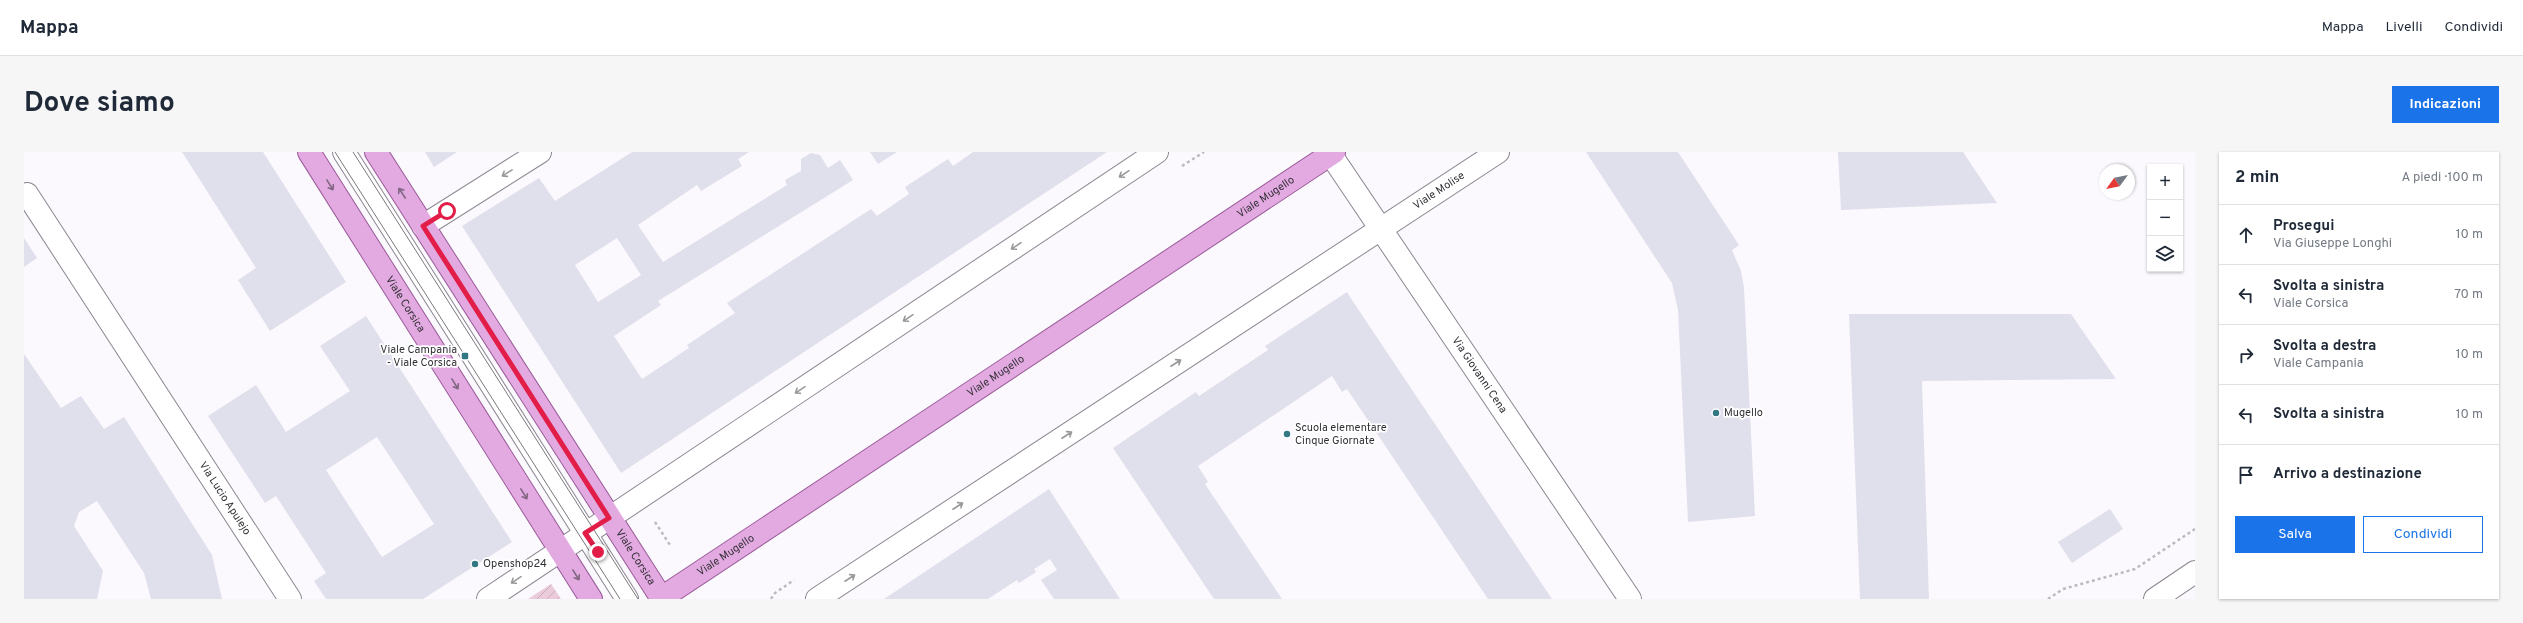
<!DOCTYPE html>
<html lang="it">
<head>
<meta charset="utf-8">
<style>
  body { margin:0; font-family:Overpass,sans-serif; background:#f6f6f7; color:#1f2937 }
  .controls { position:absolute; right:12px; top:12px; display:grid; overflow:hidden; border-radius:0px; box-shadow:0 1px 3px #0004 }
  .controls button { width:36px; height:36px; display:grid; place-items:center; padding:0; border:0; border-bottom:1px solid #e0e1e3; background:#fff; color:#1f2937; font:20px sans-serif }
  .compass { position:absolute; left:2075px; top:12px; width:36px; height:36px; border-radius:50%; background:#fff; box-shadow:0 1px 3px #0004; rotate:237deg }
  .stop { position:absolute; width:12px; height:12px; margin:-9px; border:3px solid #e11d48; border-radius:50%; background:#fff }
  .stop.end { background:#e11d48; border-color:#fff; box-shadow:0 1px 4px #0008 }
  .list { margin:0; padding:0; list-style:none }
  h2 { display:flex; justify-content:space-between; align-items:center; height:52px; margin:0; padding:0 16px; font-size:17px }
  h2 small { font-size:13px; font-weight:400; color:#747a83 }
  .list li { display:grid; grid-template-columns:26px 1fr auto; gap:12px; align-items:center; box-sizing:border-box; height:60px; padding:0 16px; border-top:1px solid #e0e1e3 }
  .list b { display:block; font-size:15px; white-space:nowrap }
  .list p { margin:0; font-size:13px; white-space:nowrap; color:#747a83 }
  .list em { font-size:13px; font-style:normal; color:#747a83 }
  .actions { display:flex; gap:8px; padding:12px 16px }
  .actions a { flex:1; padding:9px 0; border:1px solid #1a73e8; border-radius:0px; text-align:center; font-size:14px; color:#1a73e8 }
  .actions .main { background:#1a73e8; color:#fff }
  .icon { flex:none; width:22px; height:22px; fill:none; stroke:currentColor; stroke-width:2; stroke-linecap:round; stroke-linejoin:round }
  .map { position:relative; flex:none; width:2171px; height:447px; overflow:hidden; border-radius:0px }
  header { display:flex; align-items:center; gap:24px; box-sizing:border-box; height:56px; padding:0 20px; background:#fff; border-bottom:1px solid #e0e1e3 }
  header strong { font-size:19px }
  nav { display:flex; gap:22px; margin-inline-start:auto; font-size:14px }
  .intro { display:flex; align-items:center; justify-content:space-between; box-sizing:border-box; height:96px; padding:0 24px }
  h1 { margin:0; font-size:28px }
  .button { padding:10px 18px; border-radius:0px; background:#1a73e8; color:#fff; font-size:14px; font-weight:700 }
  main { display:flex; gap:24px; padding:0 24px }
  aside { flex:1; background:#fff; border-radius:0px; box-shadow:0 1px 3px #0004 }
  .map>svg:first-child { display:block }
  .garden { fill:url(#garden-furrows) }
  .building { fill:#e0dfec; fill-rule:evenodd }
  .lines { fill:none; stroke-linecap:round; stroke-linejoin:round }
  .minor-casing { stroke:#8c8791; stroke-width:24 }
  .major-casing { stroke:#995b99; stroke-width:24 }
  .path { stroke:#bcbabe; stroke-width:2.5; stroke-dasharray:3 3; stroke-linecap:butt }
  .minor { stroke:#fff; stroke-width:22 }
  .major { stroke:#e3aae2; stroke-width:22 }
  .tram { stroke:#7a787d; stroke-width:1 }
  .oneway { stroke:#99989a }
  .oneway2 { stroke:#826783 }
  .route { stroke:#e11d48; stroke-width:5 }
  .poi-dot { fill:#317883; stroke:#fff; stroke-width:1.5 }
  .labels { text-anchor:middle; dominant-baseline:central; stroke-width:3.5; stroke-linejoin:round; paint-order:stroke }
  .street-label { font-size:11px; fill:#333136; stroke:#fff }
  .poi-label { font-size:11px; fill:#333136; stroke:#fff; text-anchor:start }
</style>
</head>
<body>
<header>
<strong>Mappa</strong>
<nav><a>Mappa</a><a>Livelli</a><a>Condividi</a></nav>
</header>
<div class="intro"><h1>Dove siamo</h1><a class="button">Indicazioni</a></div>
<main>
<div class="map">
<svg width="2171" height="447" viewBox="0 0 2171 447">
  <defs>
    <pattern id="garden-furrows" width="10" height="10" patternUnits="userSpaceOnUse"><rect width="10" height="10" fill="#ebcada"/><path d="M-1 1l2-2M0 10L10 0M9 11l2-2" fill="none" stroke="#caaebc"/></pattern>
  </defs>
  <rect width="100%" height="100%" fill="#fbf9fd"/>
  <path class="garden" d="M 527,432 L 537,447 L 504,447 Z"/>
  <g class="building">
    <path d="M 158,0 L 239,0 L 322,130 L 246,179 L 214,128 L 232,116 Z"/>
    <path d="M 401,0 L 433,0 L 410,15 Z"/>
    <path d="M 608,0 L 725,0 L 714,7 L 718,14 L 677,39 L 673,33 L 614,73 L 639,110 L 763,33 L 761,28 L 777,19 L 777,7 L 787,1 L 796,3 L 804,16 L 816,8 L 829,28 L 634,149 L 637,153 L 590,184 L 618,227 L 665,196 L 663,193 L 711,161 L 703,151 L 847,57 L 853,64 L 885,42 L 881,35 L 924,7 L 929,14 L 949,0 L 1083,0 L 597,321 L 438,74 L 515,26 L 531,49 ZM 593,86 L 617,123 L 574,150 L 551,113 Z"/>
    <path d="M 846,0 L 873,0 L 854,12 Z"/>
    <path d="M 1562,0 L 1654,0 L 1715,93 L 1708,98 L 1717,119 L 1720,136 L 1731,364 L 1664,370 L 1654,158 L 1648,131 Z"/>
    <path d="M 1814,0 L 1939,0 L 1973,51 L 1817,58 Z"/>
    <path d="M 0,86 L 13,106 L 0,115 Z"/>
    <path d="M 1323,140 L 1326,145 L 1528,447 L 1464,447 L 1323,237 L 1318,240 L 1308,224 L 1174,314 L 1184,330 L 1181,332 L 1258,447 L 1190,447 L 1089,296 L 1172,240 L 1175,244 L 1244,198 L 1241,194 Z"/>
    <path d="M 1825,162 L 2047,162 L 2092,227 L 1898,229 L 1905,447 L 1836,447 Z"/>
    <path d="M 342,164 L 488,390 L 399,447 L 302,447 L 290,429 L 302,421 L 252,344 L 241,351 L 184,264 L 232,233 L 262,280 L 326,239 L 296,194 ZM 353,285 L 410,372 L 358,405 L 302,318 Z"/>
    <path d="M 0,202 L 37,256 L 57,244 L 80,277 L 100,265 L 188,403 L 198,447 L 127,447 L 120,421 L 73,349 L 55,360 L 50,374 L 79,419 L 73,447 L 0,447 Z"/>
    <path d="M 1025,337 L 1096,447 L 1030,447 L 1017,428 L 1033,418 L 1026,407 L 1010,417 L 1012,420 L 995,431 L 993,428 L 964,447 L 860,447 Z"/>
    <path d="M 2086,357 L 2099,377 L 2048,411 L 2034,390 Z"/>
  </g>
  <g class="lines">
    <g class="minor-casing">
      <g id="minor">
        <path d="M 320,0 L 603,447"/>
        <path id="s1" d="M 1305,0 L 1606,447"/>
        <path id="s2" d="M 3,42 L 266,447"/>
        <path d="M 399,74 L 516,0"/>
        <path d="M 464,447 L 1133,0"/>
        <path id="s3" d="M 793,447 L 1474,0"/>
        <path d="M 2131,447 L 2171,420"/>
      </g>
    </g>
    <g class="major-casing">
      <g id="major">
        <path id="s4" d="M 285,0 L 567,447"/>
        <path id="s5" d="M 352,0 L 638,447"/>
        <path id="s6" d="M 636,447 L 1310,0"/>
      </g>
    </g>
    <g class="path">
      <path d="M 1158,14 L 1180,0"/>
      <path d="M 631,370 L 646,393"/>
      <path d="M 747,447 L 751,441 L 770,428"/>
      <path d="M 2024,447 L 2039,437 L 2111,417 L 2171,377"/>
    </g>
    <use href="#minor" class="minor"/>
    <use href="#major" class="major"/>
    <g class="tram">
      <path d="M 311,0 L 596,447"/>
      <path d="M 329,0 L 614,447"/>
    </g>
  </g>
  <defs><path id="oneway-shaft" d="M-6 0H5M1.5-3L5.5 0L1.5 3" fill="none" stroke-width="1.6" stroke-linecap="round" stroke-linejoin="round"/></defs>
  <g class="oneway">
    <use href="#oneway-shaft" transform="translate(483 21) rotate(148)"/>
    <use href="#oneway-shaft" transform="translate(1100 22) rotate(146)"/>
    <use href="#oneway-shaft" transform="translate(992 94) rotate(146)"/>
    <use href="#oneway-shaft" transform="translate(884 166) rotate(146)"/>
    <use href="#oneway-shaft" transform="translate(1152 211) rotate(-33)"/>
    <use href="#oneway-shaft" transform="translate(776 238) rotate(146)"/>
    <use href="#oneway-shaft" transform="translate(1043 283) rotate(-33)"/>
    <use href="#oneway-shaft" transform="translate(934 354) rotate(-33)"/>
    <use href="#oneway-shaft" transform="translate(826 426) rotate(-33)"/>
    <use href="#oneway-shaft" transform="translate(492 428) rotate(146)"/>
  </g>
  <g class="oneway2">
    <use href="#oneway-shaft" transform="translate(306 33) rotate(58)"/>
    <use href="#oneway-shaft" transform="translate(378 41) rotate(-123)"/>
    <use href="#oneway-shaft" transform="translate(431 232) rotate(58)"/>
    <use href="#oneway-shaft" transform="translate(500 342) rotate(58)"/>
    <use href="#oneway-shaft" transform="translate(552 423) rotate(58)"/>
  </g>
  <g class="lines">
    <path class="route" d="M 423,59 L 399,74 L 585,366 L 561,381 L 574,400"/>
  </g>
  <g class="poi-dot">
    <rect x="437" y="200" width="8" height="8" rx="2"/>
    <circle cx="1692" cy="261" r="4"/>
    <circle cx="1263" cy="282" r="4"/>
    <circle cx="451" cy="412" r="4"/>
  </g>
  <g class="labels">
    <g class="street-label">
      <text stroke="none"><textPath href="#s3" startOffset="744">Viale Molise</textPath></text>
      <text stroke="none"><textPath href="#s6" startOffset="727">Viale Mugello</textPath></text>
      <text stroke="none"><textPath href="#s4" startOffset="180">Viale Corsica</textPath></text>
      <text stroke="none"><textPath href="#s6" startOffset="403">Viale Mugello</textPath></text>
      <text stroke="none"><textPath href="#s1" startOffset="269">Via Giovanni Cena</textPath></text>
      <text stroke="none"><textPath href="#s2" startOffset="363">Via Lucio Apulejo</textPath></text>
      <text stroke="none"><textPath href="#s6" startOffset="79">Viale Mugello</textPath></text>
      <text stroke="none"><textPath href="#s5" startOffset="481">Viale Corsica</textPath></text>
    </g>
    <g class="poi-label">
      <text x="433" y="198" text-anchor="end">Viale Campania<tspan x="433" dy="13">- Viale Corsica</tspan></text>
      <text x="1700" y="261">Mugello</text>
      <text x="1271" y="276">Scuola elementare<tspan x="1271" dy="13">Cinque Giornate</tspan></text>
      <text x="459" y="412">Openshop24</text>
    </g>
  </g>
</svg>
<div class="controls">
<button>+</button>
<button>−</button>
<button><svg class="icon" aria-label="layers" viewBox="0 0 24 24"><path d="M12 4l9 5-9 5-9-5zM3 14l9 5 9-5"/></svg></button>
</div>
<svg class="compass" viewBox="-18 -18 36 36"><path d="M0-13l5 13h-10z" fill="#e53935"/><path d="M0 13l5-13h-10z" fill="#747a83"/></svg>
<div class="stop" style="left:423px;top:59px"></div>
<div class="stop end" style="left:574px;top:400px"></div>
</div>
<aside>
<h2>2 min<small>A piedi · 100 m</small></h2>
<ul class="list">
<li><svg class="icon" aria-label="ahead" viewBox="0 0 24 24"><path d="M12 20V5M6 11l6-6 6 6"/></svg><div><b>Prosegui</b><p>Via Giuseppe Longhi</p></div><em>10 m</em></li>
<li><svg class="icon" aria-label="left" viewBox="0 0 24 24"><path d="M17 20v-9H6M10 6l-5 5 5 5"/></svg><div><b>Svolta a sinistra</b><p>Viale Corsica</p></div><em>70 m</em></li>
<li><svg class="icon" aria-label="right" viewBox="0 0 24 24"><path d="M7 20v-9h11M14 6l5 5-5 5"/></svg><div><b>Svolta a destra</b><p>Viale Campania</p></div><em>10 m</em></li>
<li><svg class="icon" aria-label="left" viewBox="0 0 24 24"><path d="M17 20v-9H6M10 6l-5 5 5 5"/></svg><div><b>Svolta a sinistra</b></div><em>10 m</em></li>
<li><svg class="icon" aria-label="arrive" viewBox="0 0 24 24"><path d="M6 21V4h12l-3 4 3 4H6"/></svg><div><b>Arrivo a destinazione</b></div></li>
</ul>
<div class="actions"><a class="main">Salva</a><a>Condividi</a></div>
</aside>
</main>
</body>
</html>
